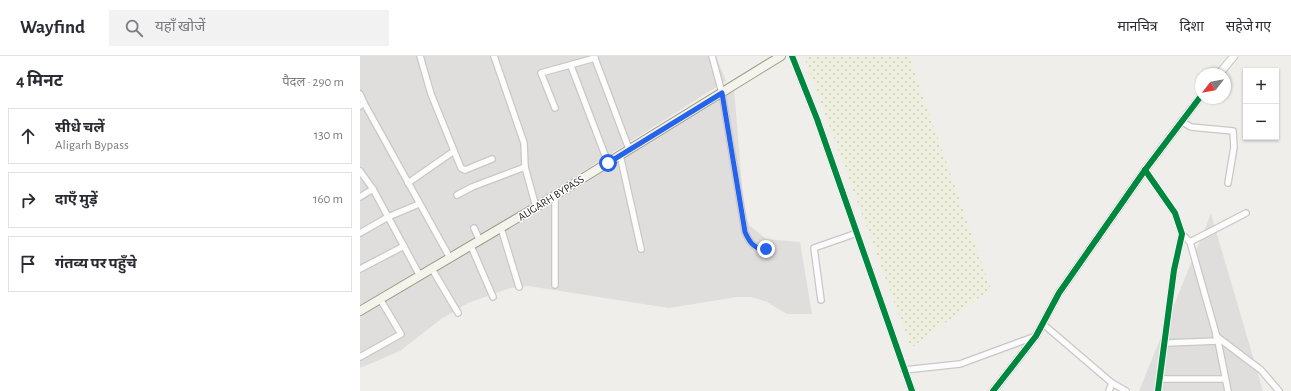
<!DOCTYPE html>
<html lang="hi">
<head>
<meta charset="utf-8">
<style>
  body { margin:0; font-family:"Alegreya Sans","Noto Sans Devanagari",sans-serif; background:#f2f2f3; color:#2b2b33 }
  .controls { position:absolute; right:12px; top:12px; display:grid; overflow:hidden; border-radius:0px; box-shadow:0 1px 3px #0004 }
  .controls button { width:36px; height:36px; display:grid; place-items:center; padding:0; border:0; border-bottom:1px solid #e1e1e2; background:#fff; color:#2b2b33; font:20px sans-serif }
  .compass { position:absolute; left:835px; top:12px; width:36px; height:36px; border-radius:50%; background:#fff; box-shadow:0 1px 3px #0004; rotate:239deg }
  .stop { position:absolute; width:12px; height:12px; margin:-9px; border:3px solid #2563eb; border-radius:50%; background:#fff }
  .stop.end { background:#2563eb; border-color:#fff; box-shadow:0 1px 4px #0008 }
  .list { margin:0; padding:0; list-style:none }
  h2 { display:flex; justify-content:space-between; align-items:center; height:52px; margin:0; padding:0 16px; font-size:17px }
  h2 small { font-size:13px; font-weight:400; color:#7c7c81 }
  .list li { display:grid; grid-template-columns:26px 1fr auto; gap:12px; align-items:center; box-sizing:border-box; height:56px; margin:0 8px 8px; padding:0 8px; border:1px solid #e1e1e2; border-radius:0px }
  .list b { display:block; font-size:15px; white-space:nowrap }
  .list p { margin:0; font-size:13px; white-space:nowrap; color:#7c7c81 }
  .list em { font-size:13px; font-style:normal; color:#7c7c81 }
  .icon { flex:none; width:22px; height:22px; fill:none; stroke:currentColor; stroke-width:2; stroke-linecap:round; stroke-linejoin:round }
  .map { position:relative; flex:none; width:931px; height:335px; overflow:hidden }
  header { display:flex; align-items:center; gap:24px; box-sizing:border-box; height:56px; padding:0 20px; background:#fff; border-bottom:1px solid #e1e1e2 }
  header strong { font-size:19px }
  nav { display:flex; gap:22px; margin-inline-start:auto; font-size:14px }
  .search { width:280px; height:36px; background:#f2f2f3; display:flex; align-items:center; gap:10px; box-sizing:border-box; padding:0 14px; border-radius:0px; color:#7c7c81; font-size:15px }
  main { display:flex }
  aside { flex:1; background:#fff }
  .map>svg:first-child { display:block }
  .residential { fill:#dfdedc }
  .farmland { fill:url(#farmland-dots) }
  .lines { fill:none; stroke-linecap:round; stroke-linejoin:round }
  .minor-casing { stroke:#c9c8c7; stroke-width:8 }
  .tertiary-casing { stroke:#c9c8c7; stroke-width:9 }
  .secondary-casing { stroke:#999a82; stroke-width:10 }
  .minor { stroke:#fdfcfc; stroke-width:5.5 }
  .tertiary { stroke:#fdfcfc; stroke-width:7 }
  .secondary { stroke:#f4f4ed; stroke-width:8 }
  .cycleway-casing { stroke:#fff; stroke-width:8 }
  .cycleway { stroke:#00873e; stroke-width:6 }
  .route { stroke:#2563eb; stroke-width:5 }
  .labels { text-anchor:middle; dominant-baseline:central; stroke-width:3; stroke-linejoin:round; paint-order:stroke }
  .street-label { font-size:11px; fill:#222; stroke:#fff }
</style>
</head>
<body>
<header>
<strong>Wayfind</strong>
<div class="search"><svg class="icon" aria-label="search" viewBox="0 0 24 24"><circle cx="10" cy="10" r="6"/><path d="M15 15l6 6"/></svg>यहाँ खोजें</div>
<nav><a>मानचित्र</a><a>दिशा</a><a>सहेजे गए</a></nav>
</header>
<main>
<aside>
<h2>4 मिनट<small>पैदल · 290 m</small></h2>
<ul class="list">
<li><svg class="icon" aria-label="ahead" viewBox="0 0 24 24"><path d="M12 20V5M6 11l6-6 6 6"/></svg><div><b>सीधे चलें</b><p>Aligarh Bypass</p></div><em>130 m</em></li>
<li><svg class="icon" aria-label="right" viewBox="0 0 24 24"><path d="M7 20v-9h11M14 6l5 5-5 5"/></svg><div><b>दाएँ मुड़ें</b></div><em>160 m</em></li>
<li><svg class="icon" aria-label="arrive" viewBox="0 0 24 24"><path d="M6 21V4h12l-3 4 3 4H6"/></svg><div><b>गंतव्य पर पहुँचे</b></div></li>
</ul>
</aside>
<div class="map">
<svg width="931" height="335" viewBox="0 0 931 335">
  <defs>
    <pattern id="farmland-dots" width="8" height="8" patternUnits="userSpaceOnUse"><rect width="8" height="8" fill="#efefdf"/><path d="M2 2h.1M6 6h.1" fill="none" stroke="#cdcdbf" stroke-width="1.8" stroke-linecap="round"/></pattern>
  </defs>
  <rect width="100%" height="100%" fill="#f0eeeb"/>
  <g class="residential">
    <path d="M 0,0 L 356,0 L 366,25 L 138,169 L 0,252 Z"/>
    <path d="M 374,33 L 384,154 L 389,169 L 406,183 L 440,186 L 452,258 L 427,258 L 407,246 L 391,241 L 377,241 L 309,252 L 168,230 L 150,232 L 108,247 L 81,263 L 40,295 L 0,312 L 0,258 Z"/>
    <path d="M 851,158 L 903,335 L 779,335 Z"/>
  </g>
  <path class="farmland" d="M 451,0 L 549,0 L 631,233 L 551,292 L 445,3 Z"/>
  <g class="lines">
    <g class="minor-casing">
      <g id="minor">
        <path d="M 60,0 L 71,38 L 101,112 L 105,114 L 132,103"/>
        <path d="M 134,0 L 164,87 L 165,111 L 176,151"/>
        <path d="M 234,0 L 269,93"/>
        <path d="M 352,0 L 362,37 L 385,176 C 389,185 394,194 406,193"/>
        <path d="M 432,0 L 457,63 L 552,335"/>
        <path d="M 211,10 L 248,107"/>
        <path d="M 0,38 L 4,47 L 0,50"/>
        <path d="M 4,47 L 90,202"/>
        <path d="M 195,52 L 181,17 L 235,2"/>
        <path d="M 821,65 L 831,71 L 873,75 L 874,91 L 868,127"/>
        <path d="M 260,99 L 281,193"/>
        <path d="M 785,114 L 815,157 L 822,178 L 814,214 L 798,335"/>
        <path d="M 0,115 L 13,133 L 60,220"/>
        <path d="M 48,127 L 94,95"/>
        <path d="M 97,139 L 112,131 L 165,111"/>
        <path d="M 195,140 L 195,229"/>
        <path d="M 0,141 L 13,133"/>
        <path d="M 114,172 L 120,185"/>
        <path d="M 141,172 L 159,231"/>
        <path d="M 0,177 L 28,161 L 59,148"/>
        <path d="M 822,178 L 830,186 L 858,285 L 868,335"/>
        <path d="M 830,186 L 886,157"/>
        <path d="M 111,190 L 133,241"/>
        <path d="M 0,213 L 44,190"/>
        <path d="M 72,213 L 98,257"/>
        <path d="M 461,244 L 454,192 L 497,177"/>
        <path d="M 683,268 L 752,327 L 766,335"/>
        <path d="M 856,280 L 901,314 L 919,335"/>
        <path d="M 806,287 L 858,285"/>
        <path d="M 0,301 L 41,278 L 20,243"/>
        <path d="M 544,314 L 600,308 L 676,280"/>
        <path d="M 801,323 L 865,323"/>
        <path d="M 749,335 L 752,327"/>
      </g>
    </g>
    <g class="tertiary-casing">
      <g id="tertiary">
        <path d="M 859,18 L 874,0"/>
        <path d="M 633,335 L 676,280 L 699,237 L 785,114 L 841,40"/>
      </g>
    </g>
    <g class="secondary-casing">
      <path id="secondary" d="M 0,255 L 176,151 L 421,0"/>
    </g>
    <use href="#minor" class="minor"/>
    <use href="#tertiary" class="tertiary"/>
    <use href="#secondary" class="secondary"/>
    <g class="cycleway-casing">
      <g id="cycleway">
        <path d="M 432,0 L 457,63 L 552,335"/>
        <path d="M 785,114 L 815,157 L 822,178 L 814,214 L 798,335"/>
        <path d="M 633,335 L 676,280 L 699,237 L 785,114 L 841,40"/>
      </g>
    </g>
    <use href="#cycleway" class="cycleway"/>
  </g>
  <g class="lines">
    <path class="route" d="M 248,107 L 362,37 L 385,176 C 389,185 394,194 406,193"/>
  </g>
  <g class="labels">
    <g class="street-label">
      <text transform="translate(191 142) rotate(-32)">ALIGARH BYPASS</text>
    </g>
  </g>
</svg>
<div class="controls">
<button>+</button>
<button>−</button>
</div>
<svg class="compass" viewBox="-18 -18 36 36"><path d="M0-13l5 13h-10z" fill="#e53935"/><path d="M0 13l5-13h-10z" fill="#7c7c81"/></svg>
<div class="stop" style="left:248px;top:107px"></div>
<div class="stop end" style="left:406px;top:193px"></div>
</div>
</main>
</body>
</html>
